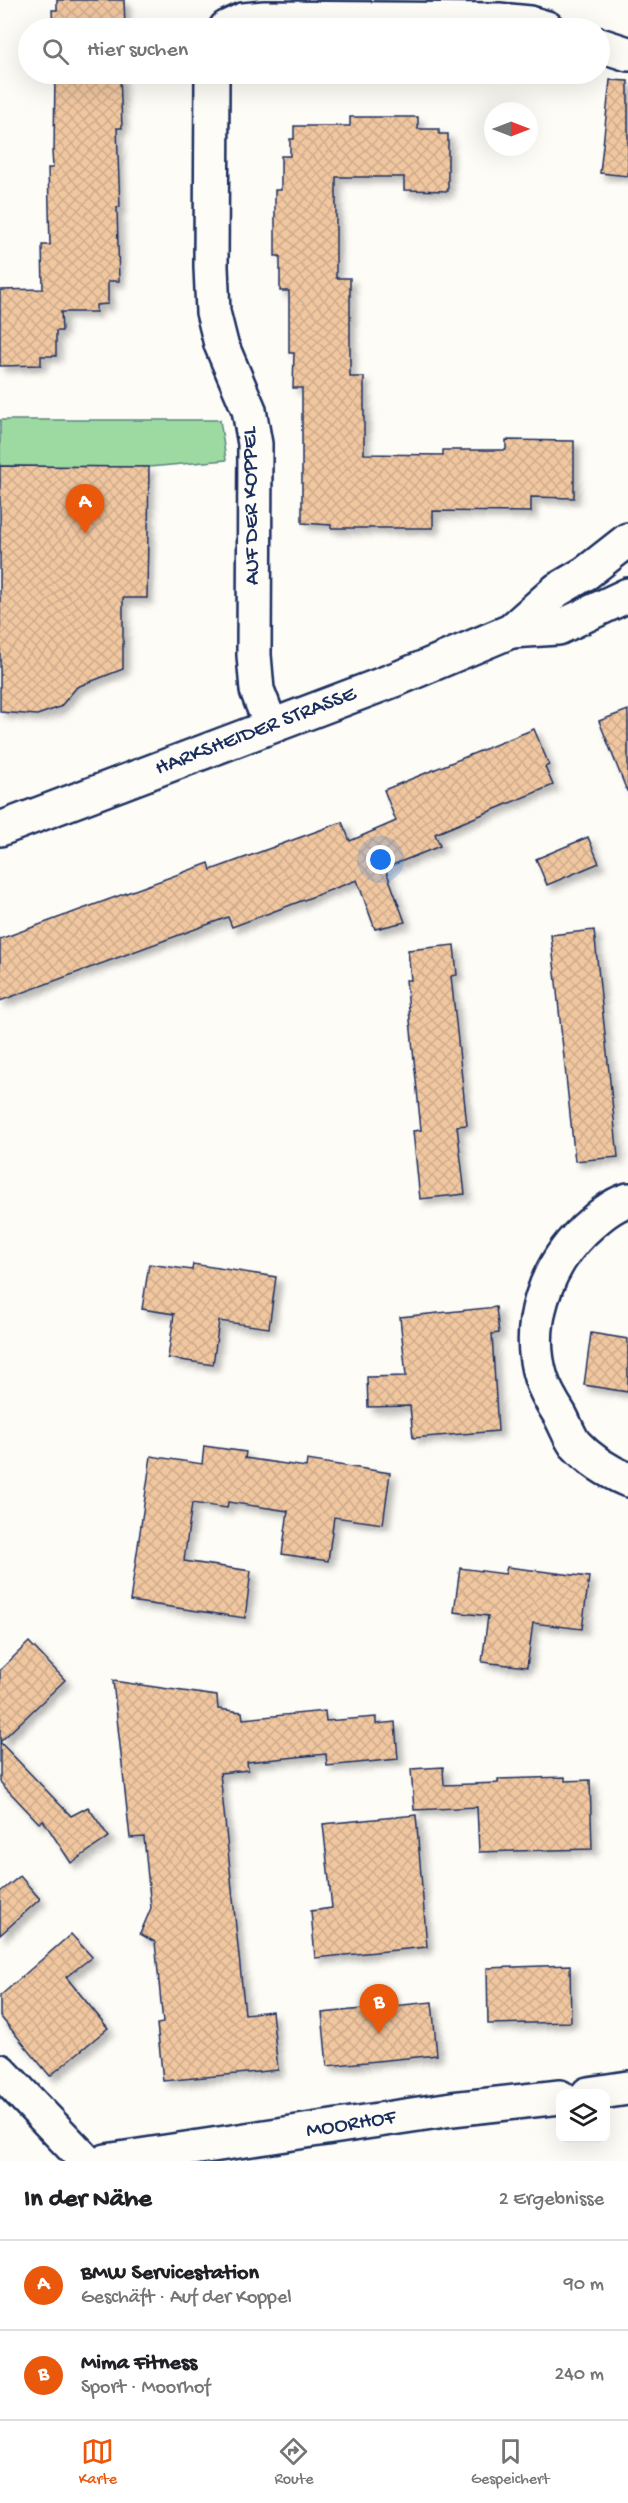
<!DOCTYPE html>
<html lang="de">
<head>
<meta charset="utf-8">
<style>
  body { margin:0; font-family:"Gochi Hand",sans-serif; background:#f6f6f6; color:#202124 }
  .controls { position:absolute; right:18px; bottom:18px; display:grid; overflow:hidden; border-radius:12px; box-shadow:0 6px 24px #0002 }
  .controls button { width:54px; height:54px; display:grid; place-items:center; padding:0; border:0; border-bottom:2px solid #e0e0e0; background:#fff; color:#202124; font:30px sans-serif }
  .compass { position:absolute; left:484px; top:102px; width:54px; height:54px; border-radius:50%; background:#fff; box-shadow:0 6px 24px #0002; rotate:90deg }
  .you { position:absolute; left:381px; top:860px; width:21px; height:21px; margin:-15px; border:4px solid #fff; border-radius:50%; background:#1a73e8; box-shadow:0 0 0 9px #1a73e833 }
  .badge { display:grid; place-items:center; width:39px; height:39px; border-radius:50%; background:#ea580c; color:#fff; font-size:20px; font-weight:700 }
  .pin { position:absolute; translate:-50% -50px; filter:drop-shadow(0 2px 3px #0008) }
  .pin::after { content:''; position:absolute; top:32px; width:21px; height:18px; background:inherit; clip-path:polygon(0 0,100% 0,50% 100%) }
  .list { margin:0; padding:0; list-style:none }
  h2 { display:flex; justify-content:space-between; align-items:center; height:78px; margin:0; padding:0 24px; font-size:26px }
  h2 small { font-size:20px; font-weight:400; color:#757577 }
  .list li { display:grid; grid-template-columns:39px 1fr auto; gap:18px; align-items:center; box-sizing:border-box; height:90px; padding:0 24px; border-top:2px solid #e0e0e0 }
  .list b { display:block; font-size:22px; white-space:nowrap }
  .list p { margin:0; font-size:20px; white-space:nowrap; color:#757577 }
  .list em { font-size:20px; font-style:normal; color:#757577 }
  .icon { flex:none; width:33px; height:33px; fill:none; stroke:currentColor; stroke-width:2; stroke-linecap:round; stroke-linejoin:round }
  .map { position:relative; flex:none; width:628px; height:2161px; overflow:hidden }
  .search { position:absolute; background:#fff; box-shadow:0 6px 24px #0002; left:18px; right:18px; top:18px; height:66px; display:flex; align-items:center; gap:15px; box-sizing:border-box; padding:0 21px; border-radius:33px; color:#757577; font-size:22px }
  .sheet { height:258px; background:#fff }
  nav { display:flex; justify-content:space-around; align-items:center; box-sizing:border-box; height:84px; border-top:2px solid #e0e0e0; background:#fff; font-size:16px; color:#757577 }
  nav a { display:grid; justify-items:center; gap:3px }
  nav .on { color:#ea580c }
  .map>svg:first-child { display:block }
  .green { fill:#9ddaa2; stroke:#5c8480; stroke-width:1.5 }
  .building { fill:url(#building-cross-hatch); stroke:#1b2f5e; stroke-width:1.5; filter:url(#shadow) }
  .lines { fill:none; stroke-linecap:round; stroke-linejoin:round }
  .minor-casing { stroke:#1b2f5e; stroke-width:38 }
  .secondary-casing { stroke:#1b2f5e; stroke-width:38 }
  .minor { stroke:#fdfcf7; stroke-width:33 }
  .secondary { stroke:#fdfcf7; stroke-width:33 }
  .labels { text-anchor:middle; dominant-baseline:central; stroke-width:5; stroke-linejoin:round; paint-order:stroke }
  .street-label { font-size:22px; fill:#1b2f5e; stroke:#fdfcf7 }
</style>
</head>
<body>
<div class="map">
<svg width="628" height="2161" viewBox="0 0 628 2161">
  <defs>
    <pattern id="building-cross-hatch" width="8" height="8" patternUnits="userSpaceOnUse" patternTransform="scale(1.5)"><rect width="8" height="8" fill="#f1c7a0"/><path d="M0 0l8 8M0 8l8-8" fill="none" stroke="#ceab8c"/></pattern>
    <filter id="shadow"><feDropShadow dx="5.5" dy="5.5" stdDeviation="3" flood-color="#0004"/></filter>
  </defs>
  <rect width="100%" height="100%" fill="#fdfcf7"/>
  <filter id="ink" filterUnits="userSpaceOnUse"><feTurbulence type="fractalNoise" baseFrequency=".0167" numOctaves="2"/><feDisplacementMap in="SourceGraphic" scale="12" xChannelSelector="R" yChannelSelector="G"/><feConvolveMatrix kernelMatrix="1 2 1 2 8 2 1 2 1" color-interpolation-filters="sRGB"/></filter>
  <g filter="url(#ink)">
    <path class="green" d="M 0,420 L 220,420 L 226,460 L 149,467 L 0,466 Z"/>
    <g class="building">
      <path d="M 57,0 L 124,0 L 125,28 L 53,28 L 52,10 L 57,10 Z"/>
      <path d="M 55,74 L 120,74 L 122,128 L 117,128 L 120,207 L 117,207 L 119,281 L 108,281 L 108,304 L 96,305 L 96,312 L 61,312 L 62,331 L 56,331 L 56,356 L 41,356 L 41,365 L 0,366 L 0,290 L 43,289 L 42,245 L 50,245 L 48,168 L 53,168 L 52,151 L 54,151 Z"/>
      <path d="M 610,80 L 628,81 L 628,176 L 600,173 Z"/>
      <path d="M 350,117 L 418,117 L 418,129 L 439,129 L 439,134 L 448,134 L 448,191 L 404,190 L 404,177 L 336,177 L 336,278 L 350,278 L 350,377 L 364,377 L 364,454 L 443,455 L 443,450 L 506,450 L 506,440 L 574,441 L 574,498 L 531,497 L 531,512 L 433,511 L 433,528 L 331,528 L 331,525 L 302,523 L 302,388 L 293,388 L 294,353 L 289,353 L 289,291 L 280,291 L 280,256 L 275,256 L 275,190 L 281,190 L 281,156 L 290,156 L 290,139 L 294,139 L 294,126 L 350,126 Z"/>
      <path d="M 0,466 L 149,467 L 147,598 L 123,598 L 123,669 L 77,687 L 60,707 L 37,715 L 0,712 Z"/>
      <path d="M 628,710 L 628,791 L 627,791 L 599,721 Z"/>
      <path d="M 534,729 L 549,765 L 545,767 L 553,785 L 435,834 L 440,846 L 385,868 L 405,922 L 375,929 L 357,880 L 232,927 L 228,917 L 0,1001 L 0,939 L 209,863 L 211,870 L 342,822 L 350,841 L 396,821 L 384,790 Z"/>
      <path d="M 588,837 L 599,863 L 547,885 L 536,859 Z"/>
      <path d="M 594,930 L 618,1157 L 575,1161 L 551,935 Z"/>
      <path d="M 454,945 L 457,975 L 451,976 L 467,1125 L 457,1126 L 465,1194 L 420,1199 L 413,1131 L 421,1130 L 406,980 L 411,980 L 408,950 Z"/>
      <path d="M 149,1264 L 192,1270 L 193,1264 L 276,1277 L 269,1328 L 219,1321 L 213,1365 L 168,1358 L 174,1314 L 142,1309 Z"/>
      <path d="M 496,1307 L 499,1333 L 492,1334 L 498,1431 L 413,1438 L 410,1406 L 368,1407 L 367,1377 L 406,1376 L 400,1317 Z"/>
      <path d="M 591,1333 L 628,1339 L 628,1392 L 584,1385 Z"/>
      <path d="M 204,1446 L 246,1452 L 245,1458 L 306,1467 L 307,1460 L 390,1473 L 383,1524 L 334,1517 L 328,1561 L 282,1554 L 288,1511 L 228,1502 L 227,1508 L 192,1503 L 184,1561 L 251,1571 L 245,1618 L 130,1601 L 151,1456 L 202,1464 Z"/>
      <path d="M 507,1567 L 589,1577 L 582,1629 L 533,1623 L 527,1667 L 482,1662 L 488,1616 L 454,1612 L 460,1568 L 505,1574 Z"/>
      <path d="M 29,1642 L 65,1680 L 0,1742 L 71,1816 L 88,1807 L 109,1837 L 71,1863 L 43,1820 L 39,1823 L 0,1782 L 0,1670 Z"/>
      <path d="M 113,1681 L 217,1696 L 218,1709 L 242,1712 L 243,1719 L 325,1711 L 326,1721 L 376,1717 L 376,1724 L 395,1722 L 398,1759 L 327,1766 L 326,1754 L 247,1762 L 248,1770 L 220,1773 L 245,2014 L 272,2011 L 278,2070 L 163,2081 L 157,2024 L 163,2023 L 155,1942 L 140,1934 L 151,1908 L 144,1837 L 130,1838 Z"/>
      <path d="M 443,1767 L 444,1785 L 498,1783 L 498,1779 L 565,1777 L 565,1781 L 590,1780 L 592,1849 L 479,1852 L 477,1807 L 414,1810 L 411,1769 Z"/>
      <path d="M 416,1815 L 427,1947 L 315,1958 L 311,1911 L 332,1908 L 323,1824 Z"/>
      <path d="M 20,1876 L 40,1899 L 0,1935 L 0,1892 Z"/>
      <path d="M 71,1934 L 92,1957 L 66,1977 L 108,2028 L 50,2076 L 0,2016 L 0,1996 Z"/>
      <path d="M 570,1965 L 571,2022 L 488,2024 L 487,1968 Z"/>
      <path d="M 432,2002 L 437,2055 L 327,2066 L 322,2013 Z"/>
    </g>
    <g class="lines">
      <g class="minor-casing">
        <g id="minor">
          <path d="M 226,28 L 243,20 L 265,18 L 499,20 L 530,23 L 547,28"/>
          <path d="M 600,45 L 628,54"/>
          <path d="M 212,74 L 211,267 L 213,312 L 221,344 L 249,410 L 255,444 L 254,655 L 257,690 L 271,726"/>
          <path d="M 628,1200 C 611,1205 596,1219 583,1231 C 545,1268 525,1326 541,1378 C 545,1391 553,1404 560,1415 C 565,1424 569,1436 575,1444 C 589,1459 609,1472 628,1480"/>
          <path d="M 0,2071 L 86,2161"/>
          <path d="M 588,2094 L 628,2088"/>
          <path d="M 106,2161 L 452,2109 L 560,2097"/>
        </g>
      </g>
      <g class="secondary-casing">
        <g id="secondary">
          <path d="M 511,631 L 558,628 L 628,595"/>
          <path d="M 0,829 L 399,678 L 511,631 L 557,590 L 586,573 L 628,540"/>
        </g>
      </g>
      <use href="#minor" class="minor"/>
      <use href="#secondary" class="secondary"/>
    </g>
  </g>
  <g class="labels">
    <g class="street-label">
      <text transform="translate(252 506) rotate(-91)">AUF DER KOPPEL</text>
      <text transform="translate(256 732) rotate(-21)">HARKSHEIDER STRASSE</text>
      <text transform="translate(351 2125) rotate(-9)">MOORHOF</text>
    </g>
  </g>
</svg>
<div class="controls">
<button><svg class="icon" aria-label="layers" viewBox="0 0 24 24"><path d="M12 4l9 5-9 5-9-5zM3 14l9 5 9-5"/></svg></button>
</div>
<svg class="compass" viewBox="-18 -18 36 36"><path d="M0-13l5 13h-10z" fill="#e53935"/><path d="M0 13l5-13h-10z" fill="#757577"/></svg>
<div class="you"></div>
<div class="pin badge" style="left:85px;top:534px">A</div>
<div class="pin badge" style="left:379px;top:2034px">B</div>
<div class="search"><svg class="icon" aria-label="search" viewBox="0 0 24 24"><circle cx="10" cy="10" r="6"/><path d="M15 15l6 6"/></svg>Hier suchen</div>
</div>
<section class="sheet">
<h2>In der Nähe<small>2 Ergebnisse</small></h2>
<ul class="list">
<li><span class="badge">A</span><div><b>BMW Servicestation</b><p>Geschäft · Auf der Koppel</p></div><em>90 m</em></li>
<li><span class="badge">B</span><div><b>Mima Fitness</b><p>Sport · Moorhof</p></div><em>240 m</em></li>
</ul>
</section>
<nav>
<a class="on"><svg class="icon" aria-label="map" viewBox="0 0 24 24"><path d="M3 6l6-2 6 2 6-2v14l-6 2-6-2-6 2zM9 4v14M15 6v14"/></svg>Karte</a>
<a><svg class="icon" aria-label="directions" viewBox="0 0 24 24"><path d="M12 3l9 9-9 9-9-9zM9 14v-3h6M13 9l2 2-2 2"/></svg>Route</a>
<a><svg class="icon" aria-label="saved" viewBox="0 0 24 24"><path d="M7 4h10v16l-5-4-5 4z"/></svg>Gespeichert</a>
</nav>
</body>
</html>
